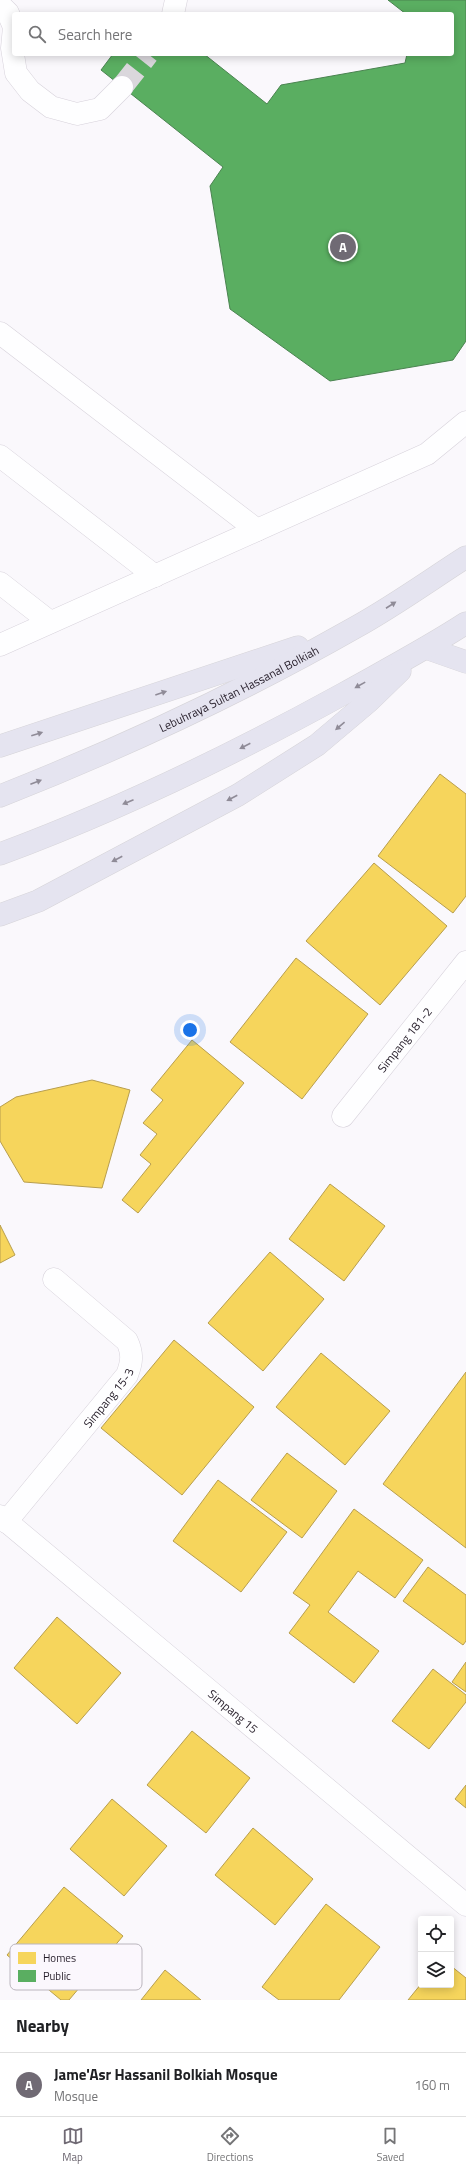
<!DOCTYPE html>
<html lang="en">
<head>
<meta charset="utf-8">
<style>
  body { margin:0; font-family:"Titillium Web",sans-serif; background:#f6f6f6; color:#202124 }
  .controls { position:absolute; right:12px; bottom:12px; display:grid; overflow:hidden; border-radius:4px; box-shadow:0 2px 10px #0003 }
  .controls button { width:36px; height:36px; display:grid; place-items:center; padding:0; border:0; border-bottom:1px solid #e0e0e0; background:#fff; color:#202124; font:20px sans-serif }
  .you { position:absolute; left:190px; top:1030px; width:14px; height:14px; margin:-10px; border:3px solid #fff; border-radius:50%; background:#1a73e8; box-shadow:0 0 0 6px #1a73e833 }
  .badge { display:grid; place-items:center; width:26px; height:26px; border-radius:50%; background:#706a74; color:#fff; font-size:13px; font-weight:700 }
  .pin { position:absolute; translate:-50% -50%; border:2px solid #fff; box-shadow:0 1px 4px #0006 }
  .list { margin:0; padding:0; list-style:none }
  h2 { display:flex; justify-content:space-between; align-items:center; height:52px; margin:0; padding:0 16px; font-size:17px }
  h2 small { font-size:13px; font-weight:400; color:#757577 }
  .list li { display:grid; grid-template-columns:26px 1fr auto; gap:12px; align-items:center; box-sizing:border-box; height:64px; padding:0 16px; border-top:1px solid #e0e0e0 }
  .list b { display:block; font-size:15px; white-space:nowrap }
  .list p { margin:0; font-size:13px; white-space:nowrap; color:#757577 }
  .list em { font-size:13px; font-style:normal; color:#757577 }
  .icon { flex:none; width:22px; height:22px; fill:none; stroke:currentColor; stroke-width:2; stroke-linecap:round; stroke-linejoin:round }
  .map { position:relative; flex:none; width:466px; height:2000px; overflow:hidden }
  .search { position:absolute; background:#fff; box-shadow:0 2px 10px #0003; left:12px; right:12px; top:12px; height:44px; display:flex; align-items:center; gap:10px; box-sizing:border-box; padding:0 14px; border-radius:4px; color:#757577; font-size:15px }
  .sheet { height:116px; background:#fff }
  nav { display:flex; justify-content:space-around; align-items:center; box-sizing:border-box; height:56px; border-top:1px solid #e0e0e0; background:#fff; font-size:11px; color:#757577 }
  nav a { display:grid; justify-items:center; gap:2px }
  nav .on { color:#706a74 }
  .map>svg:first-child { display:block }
  .homes { fill:#f6d55c; stroke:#b89e4d }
  .public { fill:#5aae61; stroke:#4a8350 }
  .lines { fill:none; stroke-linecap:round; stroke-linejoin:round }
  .minor-tunnel { stroke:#dad7dc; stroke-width:22; stroke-dasharray:22 11; stroke-linecap:butt }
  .minor-casing { stroke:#d7d2db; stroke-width:23 }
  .highway-casing { stroke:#d6d4d8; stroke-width:23 }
  .minor { stroke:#fefeff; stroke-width:22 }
  .highway { stroke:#e5e4f0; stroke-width:22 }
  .oneway { fill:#8f8b97 }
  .labels { text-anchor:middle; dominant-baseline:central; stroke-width:4; stroke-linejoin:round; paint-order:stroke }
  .street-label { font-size:12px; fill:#261e2a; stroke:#fbf7fd }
  .key { fill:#fbf7fd; stroke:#bbb6be; stroke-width:1 }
  .key-label { font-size:11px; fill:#261e2a }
</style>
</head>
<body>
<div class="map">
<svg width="466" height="2000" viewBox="0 0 466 2000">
  <rect width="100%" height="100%" fill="#faf8fc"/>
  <g class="homes">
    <path d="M 440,774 L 466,794 L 466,896 L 453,913 L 378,856 Z"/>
    <path d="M 374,863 L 447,926 L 380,1005 L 306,941 Z"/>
    <path d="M 296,958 L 368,1014 L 302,1099 L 230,1042 Z"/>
    <path d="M 192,1040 L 244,1083 L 138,1213 L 122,1200 L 151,1164 L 140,1155 L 157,1134 L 143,1123 L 163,1100 L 151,1090 Z"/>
    <path d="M 92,1080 L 130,1090 L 102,1188 L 24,1182 L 0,1141 L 0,1107 L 16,1097 Z"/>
    <path d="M 330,1184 L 385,1226 L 344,1281 L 289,1239 Z"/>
    <path d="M 0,1225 L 15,1255 L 0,1263 Z"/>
    <path d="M 270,1252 L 324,1299 L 263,1371 L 208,1323 Z"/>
    <path d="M 174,1340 L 254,1407 L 182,1495 L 101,1428 Z"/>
    <path d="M 321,1353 L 390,1411 L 345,1465 L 276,1407 Z"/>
    <path d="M 466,1372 L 466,1548 L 383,1484 Z"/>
    <path d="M 287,1453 L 337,1491 L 302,1538 L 251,1500 Z"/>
    <path d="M 218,1480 L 287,1532 L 241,1592 L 173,1541 Z"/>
    <path d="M 354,1509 L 423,1560 L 395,1598 L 358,1571 L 328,1612 L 379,1651 L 354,1683 L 289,1633 L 310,1605 L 293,1593 Z"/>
    <path d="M 428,1567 L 466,1595 L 466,1641 L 463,1645 L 403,1601 Z"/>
    <path d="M 57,1617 L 121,1673 L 77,1724 L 14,1668 Z"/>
    <path d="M 466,1662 L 466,1692 L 452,1682 Z"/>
    <path d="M 433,1669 L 466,1695 L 466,1702 L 429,1749 L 392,1721 Z"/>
    <path d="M 192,1731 L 250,1778 L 206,1833 L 147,1785 Z"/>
    <path d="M 466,1785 L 466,1808 L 455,1799 Z"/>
    <path d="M 112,1799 L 167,1846 L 124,1896 L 70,1849 Z"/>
    <path d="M 253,1828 L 313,1879 L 275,1925 L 215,1875 Z"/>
    <path d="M 64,1887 L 123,1936 L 69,2000 L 61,2000 L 7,1955 Z"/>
    <path d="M 326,1904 L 380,1947 L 339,2000 L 279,2000 L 262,1987 Z"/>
    <path d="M 451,1966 L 466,1978 L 466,2000 L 408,2000 L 421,1984 L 451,1985 Z"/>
    <path d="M 165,1970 L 201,2000 L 141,2000 Z"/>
  </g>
  <path class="public" d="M 388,0 L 466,0 L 466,341 L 453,360 L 330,381 L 230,309 L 210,186 L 223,167 L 101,70 L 113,54 L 204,54 L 267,104 L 281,85 L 405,63 L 407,54 L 452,54 L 452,14 L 406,14 Z"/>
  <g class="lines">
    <path class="minor-tunnel" d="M 122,87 L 148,54"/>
    <g class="minor-casing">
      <g id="minor">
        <path d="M 0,5 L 8,13 L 14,27 L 12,48 L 16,73 L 30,91 L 51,107 L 77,114 L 100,109 L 122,87"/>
        <path d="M 173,14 L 176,0"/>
        <path d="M 0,333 L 257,530 L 427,454 L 466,422"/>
        <path d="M 0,456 L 155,576"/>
        <path d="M 0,583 L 50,622"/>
        <path d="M 0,645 L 257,530"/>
        <path id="s1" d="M 343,1116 L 466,962"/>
        <path id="s2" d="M 0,1516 L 466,1905"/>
        <path id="s3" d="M 6,1522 L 127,1375 C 132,1362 133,1354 127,1341 L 54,1279"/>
      </g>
    </g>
    <g class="highway-casing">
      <g id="highway">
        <path d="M 426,648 L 466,662"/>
        <path d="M 0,746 L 298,647"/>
        <path id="s4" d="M 0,796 C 122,748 242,692 356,627 C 394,606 430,580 466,557"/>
        <path d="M 0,854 C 119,810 232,755 343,694 C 384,671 426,649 466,623"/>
        <path d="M 0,915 L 38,901 L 238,795 L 317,745 L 368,702 L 400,671"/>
      </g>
    </g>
    <use href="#minor" class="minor"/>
    <use href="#highway" class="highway"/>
  </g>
  <defs><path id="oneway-solid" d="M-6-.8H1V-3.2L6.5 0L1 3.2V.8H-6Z"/></defs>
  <g class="oneway">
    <use href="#oneway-solid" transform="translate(391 605) rotate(-33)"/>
    <use href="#oneway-solid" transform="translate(360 685) rotate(151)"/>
    <use href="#oneway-solid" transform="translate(161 693) rotate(-19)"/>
    <use href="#oneway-solid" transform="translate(340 726) rotate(140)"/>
    <use href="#oneway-solid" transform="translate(37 734) rotate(-17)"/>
    <use href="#oneway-solid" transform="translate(245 746) rotate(153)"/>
    <use href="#oneway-solid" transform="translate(36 782) rotate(-21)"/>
    <use href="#oneway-solid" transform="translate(232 798) rotate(152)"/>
    <use href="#oneway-solid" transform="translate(128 802) rotate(157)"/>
    <use href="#oneway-solid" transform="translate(117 859) rotate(152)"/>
  </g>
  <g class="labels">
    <g class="street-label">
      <text stroke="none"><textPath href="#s4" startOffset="262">Lebuhraya Sultan Hassanal Bolkiah</textPath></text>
      <text stroke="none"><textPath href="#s1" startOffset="98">Simpang 181-2</textPath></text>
      <text stroke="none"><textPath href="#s3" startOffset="161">Simpang 15-3</textPath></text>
      <text stroke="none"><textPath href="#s2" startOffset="304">Simpang 15</textPath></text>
    </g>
  </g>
  <rect x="10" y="1944" width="132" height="46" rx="6" class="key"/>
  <rect x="18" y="1952" width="18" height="12" fill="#f6d55c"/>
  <rect x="18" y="1970" width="18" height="12" fill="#5aae61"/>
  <g class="key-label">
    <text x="43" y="1962">Homes</text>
    <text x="43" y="1980">Public</text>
  </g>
</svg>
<div class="controls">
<button><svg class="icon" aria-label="locate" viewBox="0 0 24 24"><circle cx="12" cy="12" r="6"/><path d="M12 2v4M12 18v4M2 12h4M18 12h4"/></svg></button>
<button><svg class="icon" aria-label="layers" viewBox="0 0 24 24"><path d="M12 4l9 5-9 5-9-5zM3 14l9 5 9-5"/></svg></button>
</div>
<div class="you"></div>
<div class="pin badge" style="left:343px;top:247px">A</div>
<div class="search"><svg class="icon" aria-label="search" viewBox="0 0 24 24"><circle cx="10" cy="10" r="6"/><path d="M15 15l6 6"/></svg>Search here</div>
</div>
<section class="sheet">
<h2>Nearby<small></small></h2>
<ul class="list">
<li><span class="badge">A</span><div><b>Jame'Asr Hassanil Bolkiah Mosque</b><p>Mosque</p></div><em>160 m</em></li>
</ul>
</section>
<nav>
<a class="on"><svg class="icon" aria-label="map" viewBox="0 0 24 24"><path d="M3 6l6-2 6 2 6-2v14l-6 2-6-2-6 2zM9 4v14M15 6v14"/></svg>Map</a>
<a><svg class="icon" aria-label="directions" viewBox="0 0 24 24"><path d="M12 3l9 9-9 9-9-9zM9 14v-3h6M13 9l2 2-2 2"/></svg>Directions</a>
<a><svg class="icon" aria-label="saved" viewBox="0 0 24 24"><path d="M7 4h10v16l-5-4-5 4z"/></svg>Saved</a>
</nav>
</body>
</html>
